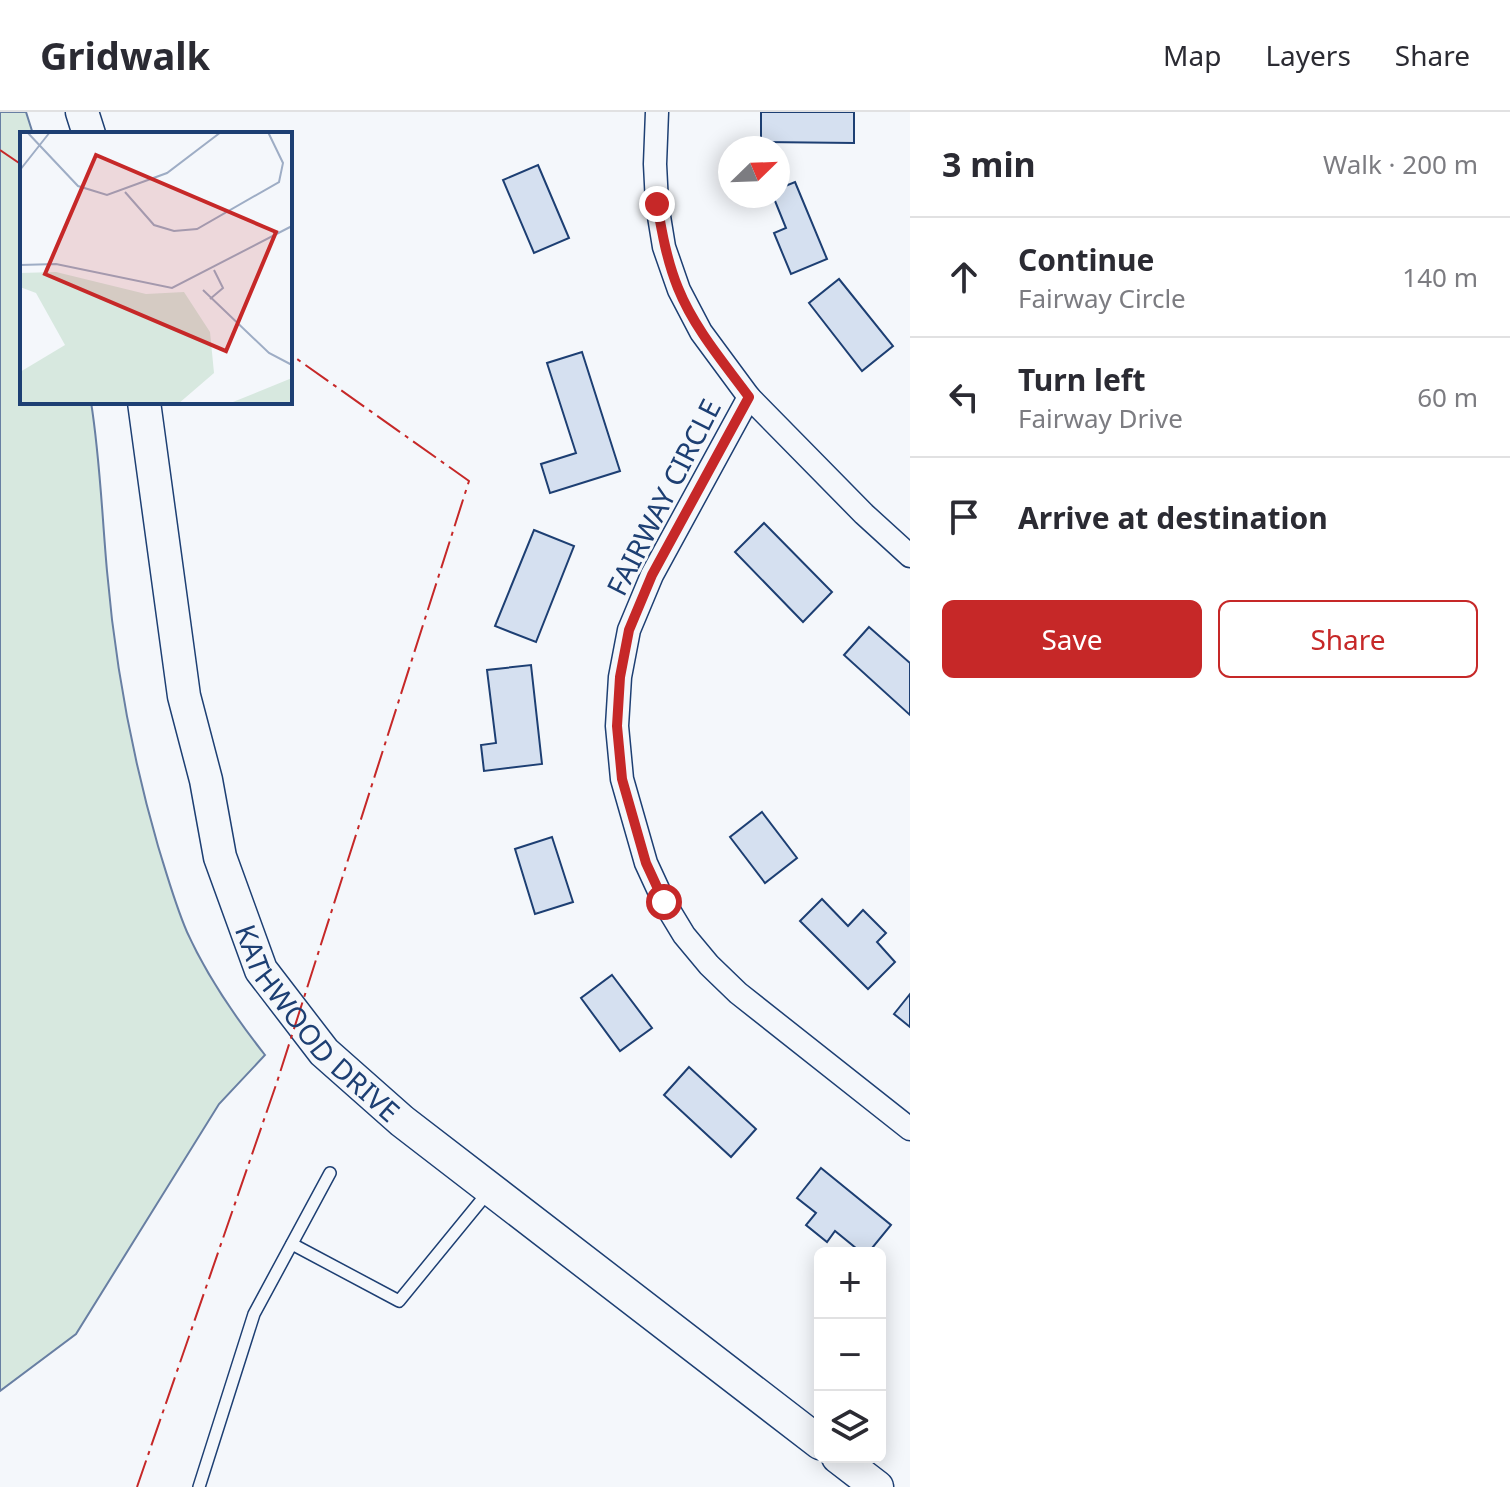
<!DOCTYPE html>
<html lang="en">
<head>
<meta charset="utf-8">
<style>
  body { margin:0; font-family:"Noto Sans",sans-serif; background:#f2f2f3; color:#2b2b33 }
  .controls { position:absolute; right:24px; bottom:24px; display:grid; overflow:hidden; border-radius:12px; box-shadow:0 4px 20px #0003 }
  .controls button { width:72px; height:72px; display:grid; place-items:center; padding:0; border:0; border-bottom:2px solid #e1e1e2; background:#fff; color:#2b2b33; font:40px sans-serif }
  .compass { position:absolute; left:718px; top:24px; width:72px; height:72px; border-radius:50%; background:#fff; box-shadow:0 4px 20px #0003; rotate:67deg }
  .stop { position:absolute; width:24px; height:24px; margin:-18px; border:6px solid #c62828; border-radius:50%; background:#fff }
  .stop.end { background:#c62828; border-color:#fff; box-shadow:0 2px 8px #0008 }
  .list { margin:0; padding:0; list-style:none }
  h2 { display:flex; justify-content:space-between; align-items:center; height:104px; margin:0; padding:0 32px; font-size:34px }
  h2 small { font-size:26px; font-weight:400; color:#7c7c81 }
  .list li { display:grid; grid-template-columns:52px 1fr auto; gap:24px; align-items:center; box-sizing:border-box; height:120px; padding:0 32px; border-top:2px solid #e1e1e2 }
  .list b { display:block; font-size:30px; white-space:nowrap }
  .list p { margin:0; font-size:26px; white-space:nowrap; color:#7c7c81 }
  .list em { font-size:26px; font-style:normal; color:#7c7c81 }
  .actions { display:flex; gap:16px; padding:24px 32px }
  .actions a { flex:1; padding:18px 0; border:2px solid #c62828; border-radius:12px; text-align:center; font-size:28px; color:#c62828 }
  .actions .main { background:#c62828; color:#fff }
  .icon { flex:none; width:44px; height:44px; fill:none; stroke:currentColor; stroke-width:2; stroke-linecap:round; stroke-linejoin:round }
  .map { position:relative; flex:none; width:910px; height:1375px; overflow:hidden }
  header { display:flex; align-items:center; gap:48px; box-sizing:border-box; height:112px; padding:0 40px; background:#fff; border-bottom:2px solid #e1e1e2 }
  header strong { font-size:38px }
  nav { display:flex; gap:44px; margin-inline-start:auto; font-size:28px }
  main { display:flex }
  aside { flex:1; background:#fff }
  .map>svg:first-child { display:block }
  .green { fill:#d7e8df; stroke:#687fa3; stroke-width:2 }
  .building { fill:#d5e0f0; stroke:#1d3f73; stroke-width:2 }
  .lines { fill:none; stroke-linecap:round; stroke-linejoin:round }
  .lane-casing { stroke:#1d3f73; stroke-width:14 }
  .street-casing { stroke:#1d3f73; stroke-width:25 }
  .secondary-casing { stroke:#1d3f73; stroke-width:35 }
  .lane { stroke:#f4f7fb; stroke-width:11 }
  .street { stroke:#f4f7fb; stroke-width:22 }
  .secondary { stroke:#f4f7fb; stroke-width:32 }
  .power { stroke:#c62828; stroke-width:2; stroke-dasharray:28 6 4 6; stroke-linecap:butt }
  .route { stroke:#c62828; stroke-width:10 }
  .labels { text-anchor:middle; dominant-baseline:central; stroke-width:6; stroke-linejoin:round; paint-order:stroke }
  .street-label { font-size:28px; fill:#1d3f73; stroke:#f4f7fb }
  .inset-road { fill:none; stroke:#9eadc5; stroke-width:2 }
  .view { fill:#c62828; fill-opacity:0.15; stroke:#c62828; stroke-width:4 }
  .inset-edge { fill:none; stroke:#1d3f73; stroke-width:4 }
</style>
</head>
<body>
<header>
<strong>Gridwalk</strong>
<nav><a>Map</a><a>Layers</a><a>Share</a></nav>
</header>
<main>
<div class="map">
<svg width="910" height="1375" viewBox="0 0 910 1375">
  <rect width="100%" height="100%" fill="#f4f7fb"/>
  <path class="green" d="M 0,0 L 26,0 L 33,22 L 22,22 L 22,290 L 91,290 C 100,346 102,403 107,459 C 115,552 132,644 158,734 C 167,763 175,792 187,820 C 207,864 235,905 265,943 L 219,992 L 76,1222 L 0,1279 Z"/>
  <g class="building">
    <path d="M 761,0 L 854,0 L 854,31 L 761,30 Z"/>
    <path d="M 538,53 L 569,126 L 534,141 L 503,68 Z"/>
    <path d="M 795,70 L 827,147 L 791,162 L 774,121 L 786,116 L 773,84 L 778,84 L 778,77 Z"/>
    <path d="M 839,167 L 893,234 L 862,259 L 809,191 Z"/>
    <path d="M 582,240 L 620,359 L 550,381 L 541,352 L 576,341 L 547,251 Z"/>
    <path d="M 764,411 L 832,480 L 803,510 L 735,440 Z"/>
    <path d="M 534,418 L 574,434 L 536,530 L 495,514 Z"/>
    <path d="M 869,515 L 910,551 L 910,603 L 844,543 Z"/>
    <path d="M 531,553 L 542,652 L 484,659 L 481,633 L 496,631 L 487,558 Z"/>
    <path d="M 762,700 L 797,746 L 765,771 L 730,725 Z"/>
    <path d="M 552,725 L 573,790 L 535,802 L 515,737 Z"/>
    <path d="M 822,787 L 848,814 L 863,798 L 886,821 L 877,830 L 895,850 L 868,877 L 800,809 Z"/>
    <path d="M 612,863 L 652,916 L 620,939 L 581,886 Z"/>
    <path d="M 910,882 L 910,915 L 894,902 Z"/>
    <path d="M 689,955 L 756,1017 L 731,1045 L 664,983 Z"/>
    <path d="M 821,1056 L 891,1113 L 868,1141 L 862,1141 L 835,1119 L 827,1130 L 806,1113 L 816,1101 L 797,1086 Z"/>
  </g>
  <g class="lines">
    <g class="lane-casing">
      <g id="lane">
        <path d="M 292,1132 L 399,1189 L 489,1079"/>
        <path d="M 199,1375 L 254,1202 L 330,1061"/>
      </g>
    </g>
    <g class="street-casing">
      <g id="street">
        <path d="M 657,0 L 655,52 L 657,92 L 664,135 L 679,178 L 701,220 L 749,285 L 864,402 L 910,444"/>
        <path d="M 749,285 L 652,463 L 629,518 L 620,565 L 617,614 L 622,667 L 646,751 L 664,790 L 684,823 L 709,853 L 738,881 L 910,1017"/>
      </g>
    </g>
    <g class="secondary-casing">
      <g id="secondary">
        <path d="M 82,0 L 89,22"/>
        <path id="s1" d="M 144,290 L 184,584 L 206,668 L 220,745 L 261,858 L 324,940 L 402,1009 L 820,1331"/>
        <path d="M 838,1345 L 877,1375"/>
      </g>
    </g>
    <use href="#lane" class="lane"/>
    <use href="#street" class="street"/>
    <use href="#secondary" class="secondary"/>
    <g class="power">
      <path d="M 0,38 L 22,53"/>
      <path d="M 137,1375 L 277,970 L 469,369 L 290,242"/>
    </g>
  </g>
  <g class="lines">
    <path class="route" d="M 657,92 C 662,121 667,149 678,176 C 694,216 724,251 749,285 L 652,463 L 629,518 L 620,565 L 617,614 L 622,667 L 646,751 L 664,790"/>
  </g>
  <g class="labels">
    <g class="street-label">
      <text transform="translate(663 385) rotate(-63)">FAIRWAY CIRCLE</text>
      <text stroke="none"><textPath href="#s1" startOffset="658">KATHWOOD DRIVE</textPath></text>
    </g>
  </g>
  <g transform="translate(20 20)">
    <rect width="272" height="272" fill="#f4f7fb"/>
    <path d="M 36,140 L 126,162 L 164,160 L 190,200 L 194,241 L 158,272 L 0,272 L 0,240 L 45,213 L 16,161 L 0,155 L 0,141 ZM 272,246 L 272,272 L 208,272 Z" fill="#d7e8df"/>
    <path class="inset-road" d="M 7,0 L 58,54 L 87,63 L 147,41 L 201,0M 0,38 L 30,0M 105,60 L 134,93 L 154,99 L 177,97 L 259,50 L 263,31 L 248,0M 0,133 L 36,132 L 152,156 L 272,94M 183,158 L 249,221 L 272,233M 190,167 L 203,156 L 194,138"/>
    <path class="view" d="M 76,23 L 256,100 L 206,219 L 25,142 Z"/>
    <rect width="272" height="272" class="inset-edge"/>
  </g>
</svg>
<div class="controls">
<button>+</button>
<button>−</button>
<button><svg class="icon" aria-label="layers" viewBox="0 0 24 24"><path d="M12 4l9 5-9 5-9-5zM3 14l9 5 9-5"/></svg></button>
</div>
<svg class="compass" viewBox="-18 -18 36 36"><path d="M0-13l5 13h-10z" fill="#e53935"/><path d="M0 13l5-13h-10z" fill="#7c7c81"/></svg>
<div class="stop" style="left:664px;top:790px"></div>
<div class="stop end" style="left:657px;top:92px"></div>
</div>
<aside>
<h2>3 min<small>Walk · 200 m</small></h2>
<ul class="list">
<li><svg class="icon" aria-label="ahead" viewBox="0 0 24 24"><path d="M12 20V5M6 11l6-6 6 6"/></svg><div><b>Continue</b><p>Fairway Circle</p></div><em>140 m</em></li>
<li><svg class="icon" aria-label="left" viewBox="0 0 24 24"><path d="M17 20v-9H6M10 6l-5 5 5 5"/></svg><div><b>Turn left</b><p>Fairway Drive</p></div><em>60 m</em></li>
<li><svg class="icon" aria-label="arrive" viewBox="0 0 24 24"><path d="M6 21V4h12l-3 4 3 4H6"/></svg><div><b>Arrive at destination</b></div></li>
</ul>
<div class="actions"><a class="main">Save</a><a>Share</a></div>
</aside>
</main>
</body>
</html>
